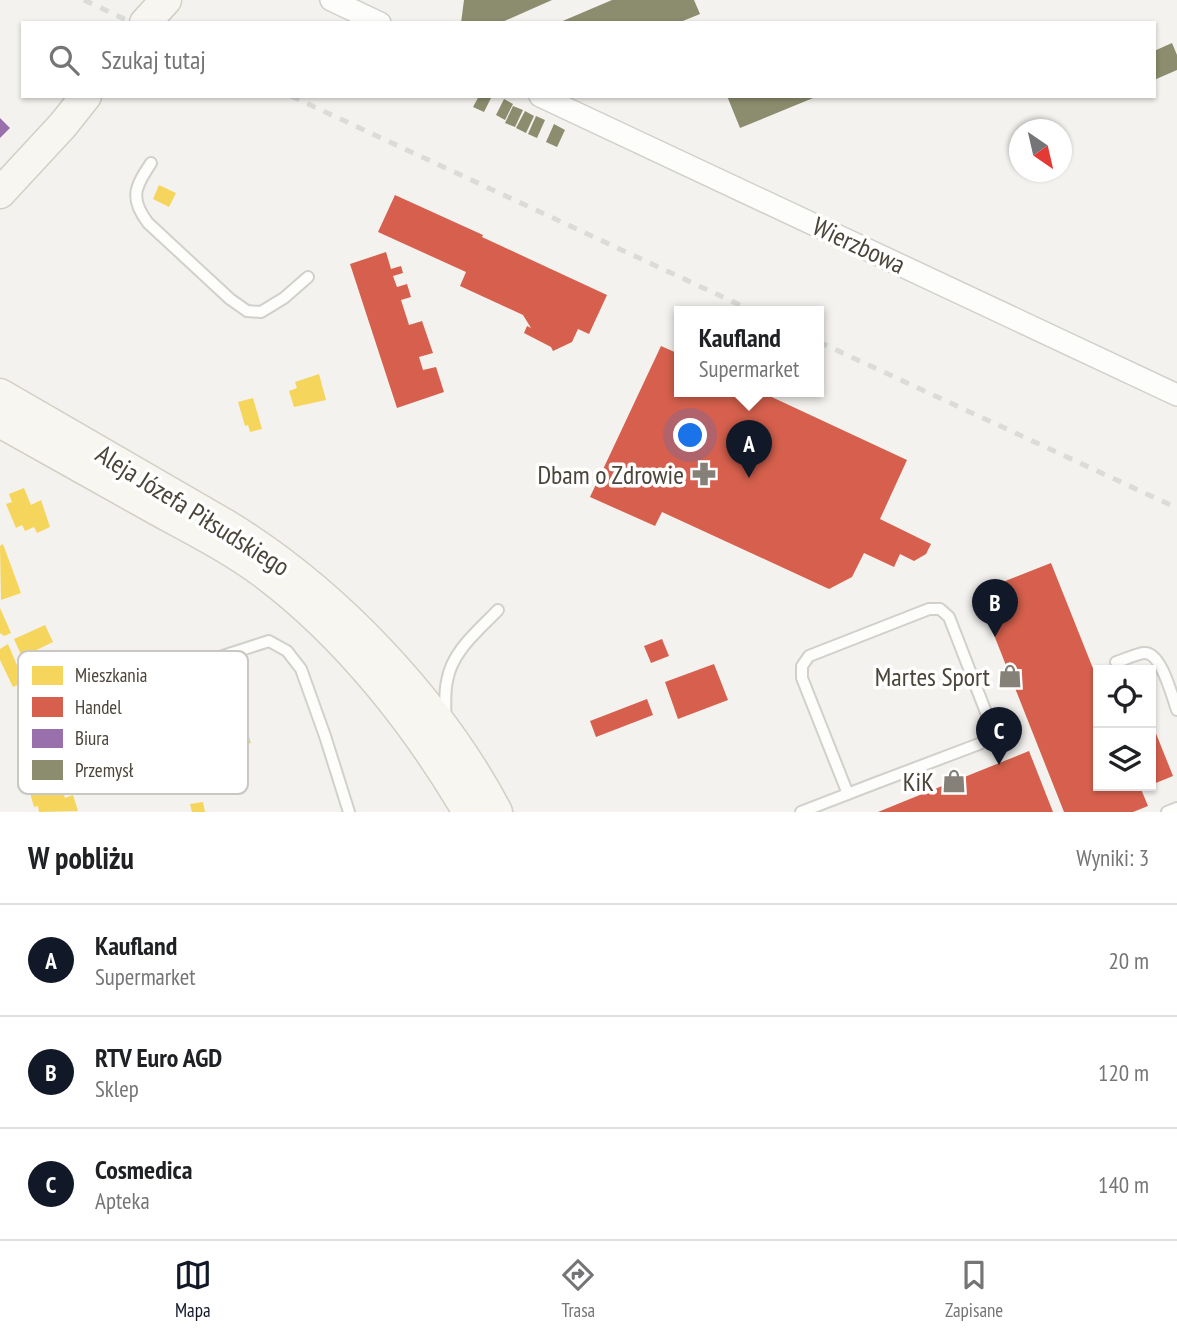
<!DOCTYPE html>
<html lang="pl">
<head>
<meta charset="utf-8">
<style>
  body { margin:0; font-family:"PT Sans Narrow",sans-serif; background:#f6f6f6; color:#202124 }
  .controls { position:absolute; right:21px; bottom:21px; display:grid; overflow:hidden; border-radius:0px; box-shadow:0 2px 5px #0004 }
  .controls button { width:63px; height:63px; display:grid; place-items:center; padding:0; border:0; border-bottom:2px solid #e0e0e0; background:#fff; color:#202124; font:35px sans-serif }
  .compass { position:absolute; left:1009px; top:119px; width:63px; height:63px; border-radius:50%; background:#fff; box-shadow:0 2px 5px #0004; rotate:146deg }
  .you { position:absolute; left:691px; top:436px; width:24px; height:24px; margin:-18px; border:5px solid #fff; border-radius:50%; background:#1a73e8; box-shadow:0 0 0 10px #1a73e833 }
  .badge { display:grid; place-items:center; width:46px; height:46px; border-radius:50%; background:#111827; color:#fff; font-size:23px; font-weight:700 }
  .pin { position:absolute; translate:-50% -58px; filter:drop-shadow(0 2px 4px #0008) }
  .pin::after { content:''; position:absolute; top:37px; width:24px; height:21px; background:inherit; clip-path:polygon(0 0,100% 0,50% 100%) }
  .popup { position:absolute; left:674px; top:306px; width:150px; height:91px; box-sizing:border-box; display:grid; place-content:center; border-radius:0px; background:#fff; filter:drop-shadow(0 2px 5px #0005); font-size:23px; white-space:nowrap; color:#757577 }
  .popup b { font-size:26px; color:#202124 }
  .popup::after { content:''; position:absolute; left:50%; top:100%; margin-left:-14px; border:14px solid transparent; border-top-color:#fff }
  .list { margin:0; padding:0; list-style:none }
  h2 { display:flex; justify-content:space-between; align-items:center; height:91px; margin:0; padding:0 28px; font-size:30px }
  h2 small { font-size:23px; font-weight:400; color:#757577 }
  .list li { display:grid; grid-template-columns:46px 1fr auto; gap:21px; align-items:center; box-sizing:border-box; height:112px; padding:0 28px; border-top:2px solid #e0e0e0 }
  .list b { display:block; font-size:26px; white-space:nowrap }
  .list p { margin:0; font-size:23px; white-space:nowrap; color:#757577 }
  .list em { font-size:23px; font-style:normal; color:#757577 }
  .icon { flex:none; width:38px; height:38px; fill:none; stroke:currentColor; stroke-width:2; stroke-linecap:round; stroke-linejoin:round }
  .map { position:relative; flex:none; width:1177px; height:812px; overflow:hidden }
  .search { position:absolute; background:#fff; box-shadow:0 2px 5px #0004; left:21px; right:21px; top:21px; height:77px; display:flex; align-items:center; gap:18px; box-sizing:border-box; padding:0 24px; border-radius:0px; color:#757577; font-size:26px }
  .sheet { height:427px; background:#fff }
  nav { display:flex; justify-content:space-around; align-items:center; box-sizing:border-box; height:98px; border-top:2px solid #e0e0e0; background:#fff; font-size:19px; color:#757577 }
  nav a { display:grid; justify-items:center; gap:4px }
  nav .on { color:#111827 }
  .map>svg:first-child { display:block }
  .homes { fill:#f6d55c }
  .shops { fill:#d6604d }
  .offices { fill:#9970ab }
  .industry { fill:#8c8c6e }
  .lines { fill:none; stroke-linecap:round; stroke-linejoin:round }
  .lane-casing { stroke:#d2d0cb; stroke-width:14 }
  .street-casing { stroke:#d2d0cb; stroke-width:24 }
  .secondary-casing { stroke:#d3cfc5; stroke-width:33 }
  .lane { stroke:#fdfdfc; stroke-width:10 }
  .street { stroke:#fdfdfc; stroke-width:21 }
  .secondary { stroke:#f7f6f1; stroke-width:30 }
  .rail { stroke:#dbdbda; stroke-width:5; stroke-dasharray:9 9; stroke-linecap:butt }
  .labels { text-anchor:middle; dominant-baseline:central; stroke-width:7; stroke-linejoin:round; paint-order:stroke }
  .street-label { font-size:26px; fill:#4b4439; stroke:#fff }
  .poi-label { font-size:26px; fill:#4b4439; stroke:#fff; text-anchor:end }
  .key { fill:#fff; stroke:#c9c7c4; stroke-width:2 }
  .key-label { font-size:19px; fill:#4b4439 }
</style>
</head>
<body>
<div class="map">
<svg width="1177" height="812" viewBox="0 0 1177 812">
  <rect width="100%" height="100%" fill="#f4f2ee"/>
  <g class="homes">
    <path d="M 159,185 L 176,193 L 169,207 L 153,199 Z"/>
    <path d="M 319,374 L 326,400 L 294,407 L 289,391 L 297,388 L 295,382 Z"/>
    <path d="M 253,398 L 262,429 L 250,432 L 248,425 L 245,426 L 238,402 Z"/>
    <path d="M 24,488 L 31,505 L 41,500 L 50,527 L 37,533 L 34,527 L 25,531 L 22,525 L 16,528 L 6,504 L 12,502 L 9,494 Z"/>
    <path d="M 3,544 L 21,593 L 1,600 L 0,546 Z"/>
    <path d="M 0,608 L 11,633 L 4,636 L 0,633 Z"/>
    <path d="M 45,625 L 53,642 L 22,657 L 14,639 Z"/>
    <path d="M 8,644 L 24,682 L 13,687 L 0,660 L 0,649 Z"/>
    <path d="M 244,721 L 251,743 L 217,752 L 211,731 Z"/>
    <path d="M 46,779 L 49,787 L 61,785 L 65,798 L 73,795 L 78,811 L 39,812 L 38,806 L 34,807 L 30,793 L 37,791 L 35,783 Z"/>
    <path d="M 203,802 L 205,812 L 192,812 L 190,804 Z"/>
  </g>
  <g class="shops">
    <path d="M 395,195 L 483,235 L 482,237 L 607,295 L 589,334 L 578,329 L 572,342 L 553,351 L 551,347 L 524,333 L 527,326 L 531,328 L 523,315 L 460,286 L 466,272 L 378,232 Z"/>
    <path d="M 386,252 L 391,269 L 401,266 L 403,273 L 393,276 L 397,287 L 407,284 L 411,297 L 401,300 L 409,325 L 422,321 L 433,353 L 419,357 L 423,370 L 436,367 L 444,392 L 397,408 L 350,264 Z"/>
    <path d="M 661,346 L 679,354 L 679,392 L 761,392 L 907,460 L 880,519 L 931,544 L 926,554 L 914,561 L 900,554 L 894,567 L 864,553 L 852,577 L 829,589 L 662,512 L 655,526 L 590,497 Z"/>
    <path d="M 1051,563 L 1098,681 L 1098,786 L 1148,786 L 1141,789 L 1148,806 L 1133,812 L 1064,812 L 977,592 Z"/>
    <path d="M 662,639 L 669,656 L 651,663 L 644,646 Z"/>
    <path d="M 714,664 L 728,700 L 678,719 L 665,682 Z"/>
    <path d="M 647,699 L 653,715 L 596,737 L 590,721 Z"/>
    <path d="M 1151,721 L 1173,776 L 1151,785 Z"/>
    <path d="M 1029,751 L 1053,812 L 878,812 L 900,803 Z"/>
  </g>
  <path class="offices" d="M 0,118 L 10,128 L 0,138 Z"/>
  <g class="industry">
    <path d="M 464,0 L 552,0 L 500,23 L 461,23 Z"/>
    <path d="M 612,0 L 694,0 L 700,14 L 678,23 L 558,23 Z"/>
    <path d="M 1172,43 L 1177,55 L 1177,70 L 1154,80 L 1154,51 Z"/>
    <path d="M 479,96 L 492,96 L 484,112 L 473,107 Z"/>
    <path d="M 727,96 L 818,96 L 740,128 Z"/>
    <path d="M 504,99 L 513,104 L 505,120 L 496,115 Z"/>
    <path d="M 513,106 L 523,110 L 515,127 L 505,123 Z"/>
    <path d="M 525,111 L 534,116 L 526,133 L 516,128 Z"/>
    <path d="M 536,116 L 545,120 L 537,138 L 528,134 Z"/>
    <path d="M 554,124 L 565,130 L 557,147 L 546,142 Z"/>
  </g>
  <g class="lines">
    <g class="lane-casing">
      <g id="lane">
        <path d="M 151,163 C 135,187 129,198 148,223 L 230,299 L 247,311 L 261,312 L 284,298 L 308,277"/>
        <path d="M 1116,662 C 1124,660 1135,654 1144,653 C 1161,651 1172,696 1177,710"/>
        <path d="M 127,687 L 269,641 L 287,651 L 301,669 L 325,736 L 349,812"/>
        <path d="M 445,720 C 446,707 444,694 447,681 C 452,651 478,631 498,610"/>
        <path d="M 801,812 C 860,789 920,766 979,744 C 988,738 991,731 989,720 L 949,617 L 940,609 L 929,609 L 809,656 L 802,666 L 802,678 L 848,794"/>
        <path d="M 1167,812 L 1177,808"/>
      </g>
    </g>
    <g class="street-casing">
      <g id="street">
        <path d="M 331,0 L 380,23"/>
        <path d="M 540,96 L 1177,395"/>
      </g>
    </g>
    <g class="secondary-casing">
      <g id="secondary">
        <path d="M 145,23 L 166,0"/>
        <path d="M 0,193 L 63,125 L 86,96"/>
        <path d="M 0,394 L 228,526 C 335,592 438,700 497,812"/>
        <path d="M 0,422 C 52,451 105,481 157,510 C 194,530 233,550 266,575 C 347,636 417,725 468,812"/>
      </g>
    </g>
    <use href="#lane" class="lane"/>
    <use href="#street" class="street"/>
    <use href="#secondary" class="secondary"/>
    <g class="rail">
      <path d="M 84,0 L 133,23"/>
      <path d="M 291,96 L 755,312"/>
      <path d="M 819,342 L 1177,508"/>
    </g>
  </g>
  <defs>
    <g id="pharmacy-bare" transform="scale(1.89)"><path d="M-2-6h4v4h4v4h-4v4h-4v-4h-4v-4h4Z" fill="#868178" stroke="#fff" stroke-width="2.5" paint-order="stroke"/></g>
    <g id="shop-bare" transform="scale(1.89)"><path d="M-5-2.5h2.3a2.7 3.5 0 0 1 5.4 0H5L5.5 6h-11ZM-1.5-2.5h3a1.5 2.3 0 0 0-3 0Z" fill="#868178" stroke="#fff" stroke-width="2.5" paint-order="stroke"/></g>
  </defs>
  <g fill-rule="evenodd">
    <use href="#pharmacy-bare" x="704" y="474"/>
    <use href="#shop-bare" x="1010" y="676"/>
    <use href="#shop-bare" x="954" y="781"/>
  </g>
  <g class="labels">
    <g class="street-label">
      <text transform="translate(859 245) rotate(25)">Wierzbowa</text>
      <text transform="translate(193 510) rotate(32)">Aleja Józefa Piłsudskiego</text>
    </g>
    <g class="poi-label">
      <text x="684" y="474">Dbam o Zdrowie</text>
      <text x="990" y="676">Martes Sport</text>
      <text x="934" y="781">KiK</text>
    </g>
  </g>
  <rect x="18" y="651" width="230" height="143" rx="10" class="key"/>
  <rect x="32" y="666" width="31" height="19" fill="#f6d55c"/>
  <rect x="32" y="697" width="31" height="20" fill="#d6604d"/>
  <rect x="32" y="729" width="31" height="19" fill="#9970ab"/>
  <rect x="32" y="760" width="31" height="20" fill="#8c8c6e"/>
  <g class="key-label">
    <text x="75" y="682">Mieszkania</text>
    <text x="75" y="714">Handel</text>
    <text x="75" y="745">Biura</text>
    <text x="75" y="777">Przemysł</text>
  </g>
</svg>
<div class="controls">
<button><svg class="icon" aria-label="locate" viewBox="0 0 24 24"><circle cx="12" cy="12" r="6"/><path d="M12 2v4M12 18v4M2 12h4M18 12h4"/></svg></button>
<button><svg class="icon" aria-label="layers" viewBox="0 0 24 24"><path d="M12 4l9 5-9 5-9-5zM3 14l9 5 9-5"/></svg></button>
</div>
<svg class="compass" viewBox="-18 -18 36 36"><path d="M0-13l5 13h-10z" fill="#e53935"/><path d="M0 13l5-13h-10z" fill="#757577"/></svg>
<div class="you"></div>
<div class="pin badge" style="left:749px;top:478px">A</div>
<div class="popup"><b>Kaufland</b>Supermarket</div>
<div class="pin badge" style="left:995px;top:637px">B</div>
<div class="pin badge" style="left:999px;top:765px">C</div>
<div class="search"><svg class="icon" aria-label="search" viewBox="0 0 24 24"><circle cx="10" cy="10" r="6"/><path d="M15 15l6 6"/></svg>Szukaj tutaj</div>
</div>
<section class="sheet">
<h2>W pobliżu<small>Wyniki: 3</small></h2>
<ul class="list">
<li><span class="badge">A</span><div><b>Kaufland</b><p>Supermarket</p></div><em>20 m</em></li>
<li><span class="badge">B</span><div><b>RTV Euro AGD</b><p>Sklep</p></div><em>120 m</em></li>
<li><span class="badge">C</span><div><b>Cosmedica</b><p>Apteka</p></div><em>140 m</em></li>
</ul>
</section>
<nav>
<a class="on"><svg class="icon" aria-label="map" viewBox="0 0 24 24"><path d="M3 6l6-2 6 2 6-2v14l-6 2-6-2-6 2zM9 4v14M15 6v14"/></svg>Mapa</a>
<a><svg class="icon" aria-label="directions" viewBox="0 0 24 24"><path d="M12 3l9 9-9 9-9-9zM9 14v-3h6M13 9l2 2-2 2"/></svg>Trasa</a>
<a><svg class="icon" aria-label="saved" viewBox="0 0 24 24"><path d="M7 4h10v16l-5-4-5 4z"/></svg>Zapisane</a>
</nav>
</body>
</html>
